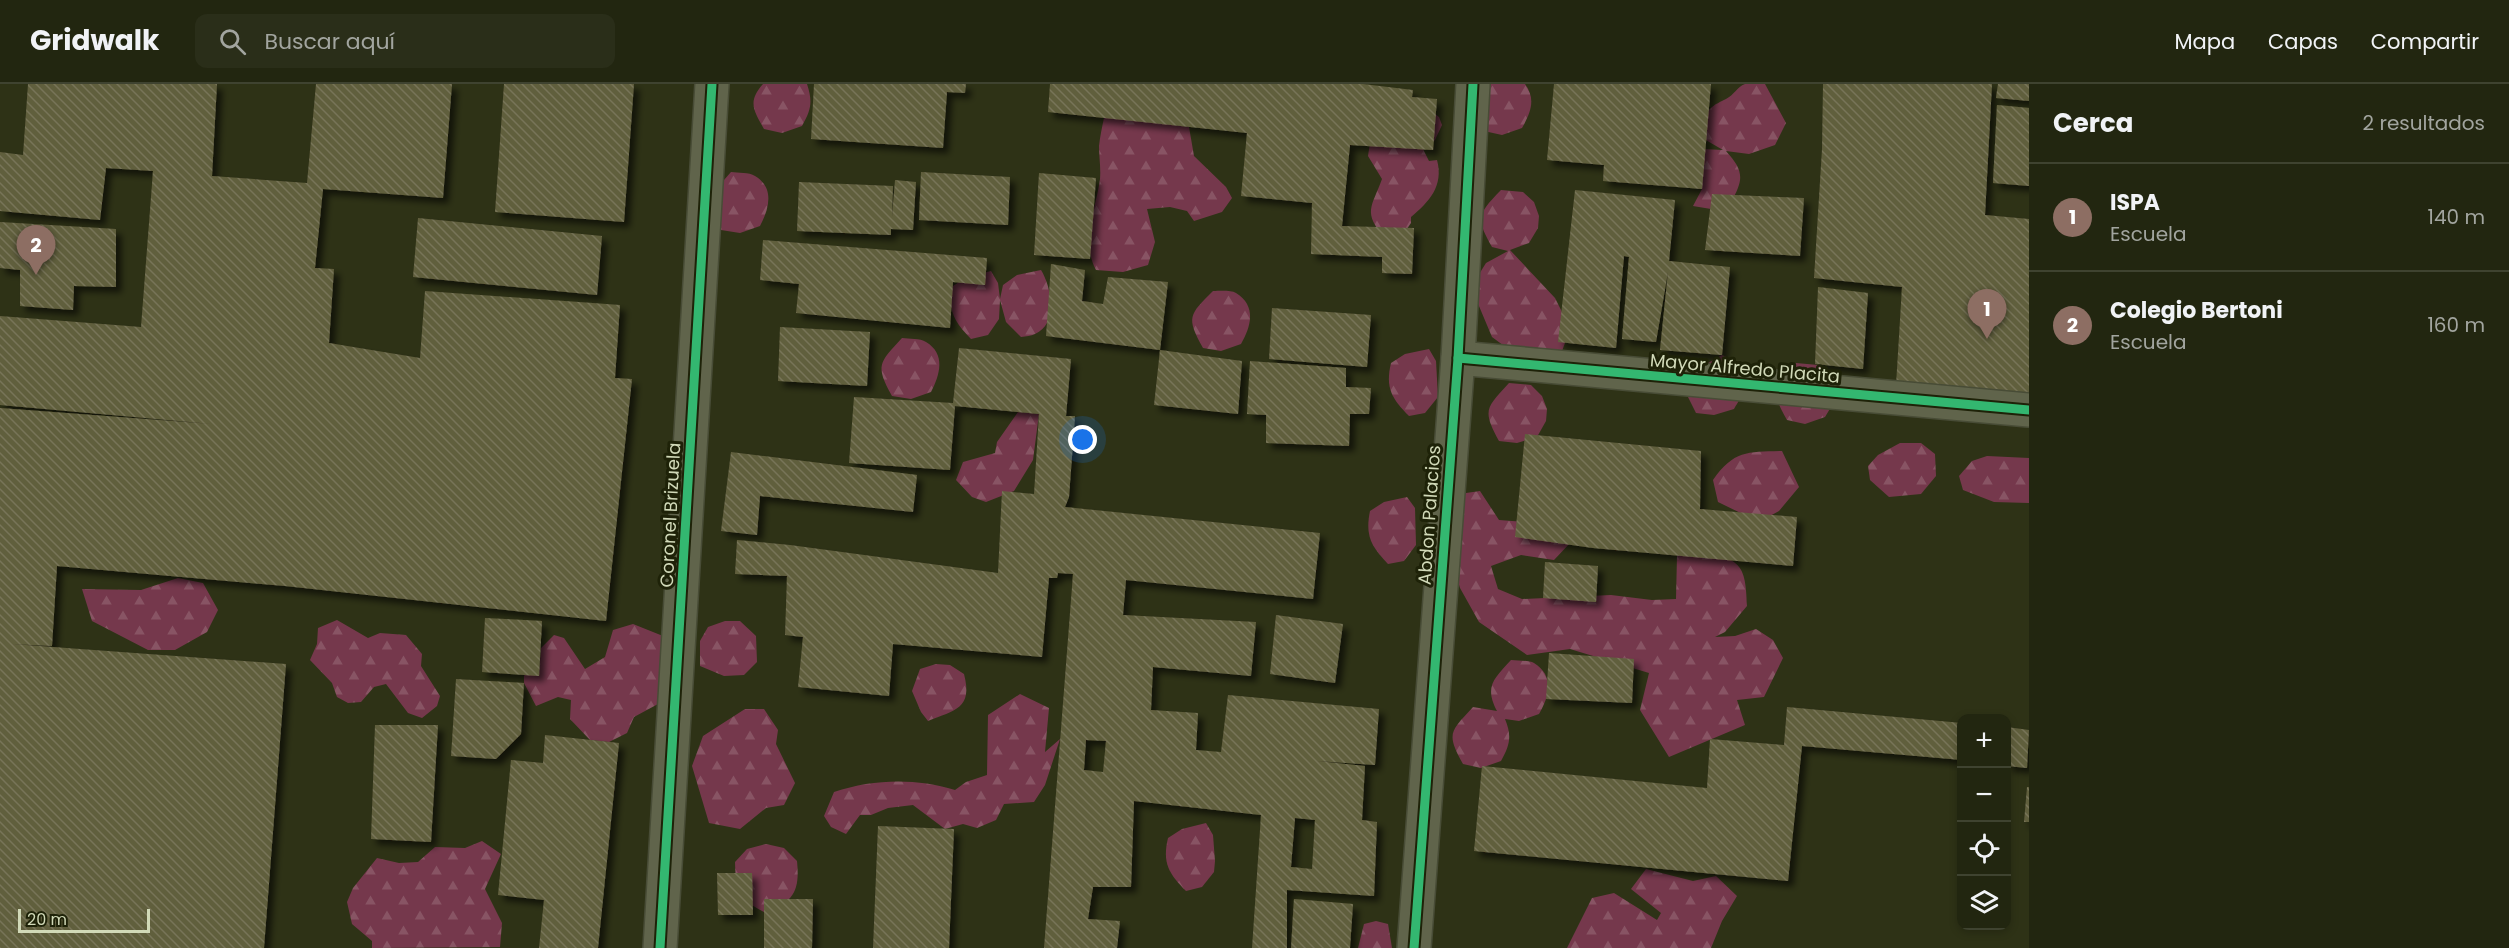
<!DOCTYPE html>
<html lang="es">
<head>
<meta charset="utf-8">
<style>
  body { margin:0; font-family:Poppins,sans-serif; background:#2a2e19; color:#f1f3f6 }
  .controls { position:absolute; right:18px; bottom:18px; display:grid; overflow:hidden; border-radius:12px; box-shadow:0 3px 9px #0003 }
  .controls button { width:54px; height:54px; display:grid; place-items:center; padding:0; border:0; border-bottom:2px solid #3f4330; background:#222610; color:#f1f3f6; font:30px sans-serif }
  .scale { position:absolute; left:18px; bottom:15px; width:132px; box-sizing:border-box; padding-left:6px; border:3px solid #d1d9b8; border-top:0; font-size:16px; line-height:21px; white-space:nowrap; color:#d1d9b8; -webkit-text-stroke:4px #1e2208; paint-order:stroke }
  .you { position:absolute; left:1083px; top:356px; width:21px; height:21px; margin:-15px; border:4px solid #fff; border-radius:50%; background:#1a73e8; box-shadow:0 0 0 9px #1a73e833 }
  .badge { display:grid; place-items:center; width:39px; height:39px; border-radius:50%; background:#db2777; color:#fff; font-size:20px; font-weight:700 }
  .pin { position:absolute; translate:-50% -50px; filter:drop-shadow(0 2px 3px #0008) }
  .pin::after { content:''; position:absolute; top:32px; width:21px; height:18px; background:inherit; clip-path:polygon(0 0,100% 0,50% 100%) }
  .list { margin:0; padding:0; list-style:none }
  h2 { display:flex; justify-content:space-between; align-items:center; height:78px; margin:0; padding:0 24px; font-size:26px }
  h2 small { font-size:20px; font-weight:400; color:#a2a59f }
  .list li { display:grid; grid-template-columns:39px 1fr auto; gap:18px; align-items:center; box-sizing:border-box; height:108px; padding:0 24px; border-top:2px solid #3f4330 }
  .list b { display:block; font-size:22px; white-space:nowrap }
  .list p { margin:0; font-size:20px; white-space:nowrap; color:#a2a59f }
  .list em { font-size:20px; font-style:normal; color:#a2a59f }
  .icon { flex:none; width:33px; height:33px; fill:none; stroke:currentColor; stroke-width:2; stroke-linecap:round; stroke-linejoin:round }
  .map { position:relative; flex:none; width:2029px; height:864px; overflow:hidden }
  header { display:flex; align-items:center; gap:36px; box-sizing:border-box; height:84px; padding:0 30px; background:#222610; border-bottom:2px solid #3f4330 }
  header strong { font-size:28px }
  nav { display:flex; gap:33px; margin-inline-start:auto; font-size:21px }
  .search { width:420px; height:54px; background:#2a2e19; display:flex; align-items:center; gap:15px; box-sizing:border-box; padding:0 21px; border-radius:12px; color:#a2a59f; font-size:22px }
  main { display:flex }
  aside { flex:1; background:#222610 }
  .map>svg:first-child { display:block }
  .forest { fill:url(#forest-firs) }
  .building { fill:url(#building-back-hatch); fill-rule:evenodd; filter:url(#shadow) }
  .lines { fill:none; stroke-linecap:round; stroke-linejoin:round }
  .minor-casing { stroke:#484c36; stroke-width:36 }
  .minor { stroke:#60644b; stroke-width:33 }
  .cycleway-casing { stroke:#1e2208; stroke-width:13 }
  .cycleway { stroke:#33b770; stroke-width:9 }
  .labels { text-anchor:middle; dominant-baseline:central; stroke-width:6; stroke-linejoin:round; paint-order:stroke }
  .street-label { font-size:18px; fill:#d1d9b8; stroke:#1e2208 }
</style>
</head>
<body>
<header>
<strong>Gridwalk</strong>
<div class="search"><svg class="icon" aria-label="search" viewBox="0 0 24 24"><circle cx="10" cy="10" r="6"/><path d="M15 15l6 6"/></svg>Buscar aquí</div>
<nav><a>Mapa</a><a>Capas</a><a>Compartir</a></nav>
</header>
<main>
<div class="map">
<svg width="2029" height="864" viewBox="0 0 2029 864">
  <defs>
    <pattern id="forest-firs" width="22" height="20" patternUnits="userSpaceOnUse" patternTransform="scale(1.5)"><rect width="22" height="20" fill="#75384c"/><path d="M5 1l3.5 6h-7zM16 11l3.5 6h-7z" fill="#885464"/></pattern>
    <pattern id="building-back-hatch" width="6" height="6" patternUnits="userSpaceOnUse" patternTransform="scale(1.5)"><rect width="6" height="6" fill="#615e3e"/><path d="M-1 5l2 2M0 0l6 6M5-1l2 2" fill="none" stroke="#777458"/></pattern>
    <filter id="shadow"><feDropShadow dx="5.5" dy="5.5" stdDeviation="3" flood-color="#0009"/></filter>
  </defs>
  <rect width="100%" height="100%" fill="#2e3216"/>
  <g class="forest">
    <path d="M 763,0 L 807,0 C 813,18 811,26 802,42 L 782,49 L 764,45 C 754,27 747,18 763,0 Z"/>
    <path d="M 1484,0 L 1525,0 C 1536,15 1531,28 1522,44 L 1502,51 L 1484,47 Z"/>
    <path d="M 1745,0 L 1765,0 L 1786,39 L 1775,61 L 1749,70 L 1726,67 C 1744,87 1744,95 1731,118 L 1711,125 L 1693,122 L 1702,105 L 1682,102 L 1703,65 L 1723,66 L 1704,55 L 1704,32 C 1713,21 1714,21 1726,15 C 1734,11 1737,3 1745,0 Z"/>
    <path d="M 1144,23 L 1172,41 L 1189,43 L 1194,72 L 1226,103 L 1232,114 L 1222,128 L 1194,137 L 1187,127 L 1170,123 L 1147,125 L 1155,158 L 1148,181 L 1123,188 L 1096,186 C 1080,156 1096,126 1100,95 C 1101,84 1099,73 1099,62 C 1100,53 1102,43 1104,34 L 1122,26 Z"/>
    <path d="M 1430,26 L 1439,33 L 1442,41 L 1435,56 L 1423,65 L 1429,77 L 1437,76 C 1444,102 1429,118 1411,133 L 1411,139 L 1400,155 L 1385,154 C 1362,128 1372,123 1382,95 L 1368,72 L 1371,52 Z"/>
    <path d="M 731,88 C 738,89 749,88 755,92 C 775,104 769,125 760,142 L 740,149 L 721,146 C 705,115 709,113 731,88 Z"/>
    <path d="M 1501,106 L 1523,108 L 1534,118 L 1539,132 L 1538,144 L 1529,159 L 1510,166 L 1555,214 L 1567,238 L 1565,259 L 1556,283 L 1515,270 L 1492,253 L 1471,203 L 1486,179 L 1508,167 L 1492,163 C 1475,133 1478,130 1501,106 Z"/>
    <path d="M 1041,186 C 1051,202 1059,240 1035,250 C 1031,252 1026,252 1021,253 L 1006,238 L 1000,216 L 999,235 L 988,251 L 971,255 C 954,237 947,226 953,202 L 967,193 L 991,187 L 998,199 L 1000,215 L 1003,201 L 1017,191 Z"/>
    <path d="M 1213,207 C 1220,207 1231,206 1236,209 C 1257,222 1251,243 1241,260 L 1221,267 L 1203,264 C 1186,233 1189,231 1213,207 Z"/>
    <path d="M 902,254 C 909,255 920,254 926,258 C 946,270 940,291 931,308 L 911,315 L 892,312 C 875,281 879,279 902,254 Z"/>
    <path d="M 1429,265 L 1436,277 L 1438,313 L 1425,329 L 1409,332 C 1392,315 1385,304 1391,279 L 1405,270 Z"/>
    <path d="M 1722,271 C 1736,276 1747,296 1741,311 C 1740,316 1736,321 1734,325 L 1714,331 L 1696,329 L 1685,307 L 1687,291 Z"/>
    <path d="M 1796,279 L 1818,281 L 1830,291 L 1834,318 L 1825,333 L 1805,340 L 1787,336 C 1770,306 1773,304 1796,279 Z"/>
    <path d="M 1509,299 L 1531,301 L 1542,312 L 1547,325 L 1546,337 L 1537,353 L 1517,359 L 1499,357 C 1482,326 1486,324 1509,299 Z"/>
    <path d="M 1018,328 L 1039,330 L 1033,376 L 1014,407 L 986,418 L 972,413 L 956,396 L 963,378 L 995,369 L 997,358 Z"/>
    <path d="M 1900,359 L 1921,359 L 1935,370 L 1936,392 L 1921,410 L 1889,413 L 1870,396 L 1868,382 L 1878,371 Z"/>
    <path d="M 1782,367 L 1799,403 L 1779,427 L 1759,438 L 1718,418 L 1713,396 C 1734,366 1748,368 1782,367 Z"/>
    <path d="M 1987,372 L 2029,374 L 2029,419 L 1994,418 L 1963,406 L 1959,392 L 1972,377 Z"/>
    <path d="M 1480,407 L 1499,436 L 1525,438 L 1571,458 L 1554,476 L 1521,471 L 1491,482 L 1498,505 L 1522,515 L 1611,511 L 1652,516 L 1676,515 L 1677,472 L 1695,464 C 1737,477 1746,474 1747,522 L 1725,548 L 1715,553 L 1735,552 L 1756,545 L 1773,556 L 1783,574 L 1764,613 L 1737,616 L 1745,641 L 1669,673 L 1640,626 L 1649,589 L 1570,565 L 1527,571 L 1479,538 L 1460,504 L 1444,450 L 1459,410 Z"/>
    <path d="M 1407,413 L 1415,424 L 1416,461 L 1404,477 L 1388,480 C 1371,462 1365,452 1370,427 L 1384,418 Z"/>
    <path d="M 178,494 L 203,499 L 218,526 L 207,548 L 175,566 L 148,566 L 92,537 L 82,505 L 141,506 Z"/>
    <path d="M 337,536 L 368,554 L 380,549 L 406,551 L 422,570 L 421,582 L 440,612 L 437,622 L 422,634 L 408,629 L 386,600 L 374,603 L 361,618 L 348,619 L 337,613 L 332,599 L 310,576 L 317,560 L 318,544 Z"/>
    <path d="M 725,537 L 740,537 L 756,552 L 757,578 L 744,591 L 724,592 L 700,582 L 700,557 L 708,543 Z"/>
    <path d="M 633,540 L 668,554 L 671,584 L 658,620 L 634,633 L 627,649 L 609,658 L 590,656 L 570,635 L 571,616 L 558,613 L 536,622 L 524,599 L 524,591 L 539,591 L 541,564 L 554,551 L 564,554 L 585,585 L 605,573 L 613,546 Z"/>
    <path d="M 1511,576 C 1518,577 1529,576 1534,579 C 1555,592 1549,613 1539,630 L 1519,637 L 1505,635 C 1512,652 1510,661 1501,677 L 1481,684 L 1463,680 C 1446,649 1450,648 1473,623 L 1497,627 C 1484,602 1494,595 1511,576 Z"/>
    <path d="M 936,580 L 950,581 L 964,590 C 973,625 955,626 928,637 L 921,628 L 912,607 L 920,585 Z"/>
    <path d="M 1020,610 L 1049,624 L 1045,668 L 1060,655 L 1045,701 L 1034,718 L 1004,720 L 996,736 L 977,744 L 963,740 L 945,745 L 913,721 L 888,724 L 871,731 L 860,731 L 846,750 L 831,743 L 824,732 L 834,708 C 874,695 915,694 955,706 L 966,698 L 987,691 L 988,631 Z"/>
    <path d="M 745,625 L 764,625 L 778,646 L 776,660 L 795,699 L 784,721 L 766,724 L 740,745 L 709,739 L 692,682 L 703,652 Z"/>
    <path d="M 1206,739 L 1213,751 L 1215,777 L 1214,788 L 1202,803 L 1186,807 C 1169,790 1162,779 1168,754 L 1182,745 Z"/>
    <path d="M 482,757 L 501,770 L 485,805 L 502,839 L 500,863 L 372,864 L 372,857 L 352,840 L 347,818 L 353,804 L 377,774 L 399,779 L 418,778 L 435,763 L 465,764 Z"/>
    <path d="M 766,760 L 784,764 L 797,777 C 800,806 794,819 764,828 C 737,814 736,808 735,778 L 747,765 Z"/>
    <path d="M 1646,785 L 1693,797 L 1716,792 L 1737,812 L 1722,837 L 1711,864 L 1567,864 L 1592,814 L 1614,809 L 1657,836 L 1661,829 L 1631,805 Z"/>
    <path d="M 1376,837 L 1388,840 L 1392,864 L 1358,864 L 1364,840 Z"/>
  </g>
  <g class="building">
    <path d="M 28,0 L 217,0 L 212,92 L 307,99 L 316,0 L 452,0 L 443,114 L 323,105 L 315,184 L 334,185 L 329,259 L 420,274 L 425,207 L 620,221 L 615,294 L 632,295 L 606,537 L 285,502 L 57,482 L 52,562 L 12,560 L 286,580 L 264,864 L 0,864 L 0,324 L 212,340 L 0,321 L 0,232 L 141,243 L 153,87 L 106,84 L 100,136 L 0,127 L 0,68 L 23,71 Z"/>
    <path d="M 504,0 L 634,0 L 624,138 L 495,128 Z"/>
    <path d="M 814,0 L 966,0 L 965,9 L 947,8 L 943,64 L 811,55 Z"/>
    <path d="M 1050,0 L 1363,0 L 1413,6 L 1412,13 L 1437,15 L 1433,66 L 1350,61 L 1342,142 L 1414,144 L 1412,190 L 1382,189 L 1382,173 L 1311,170 L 1312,119 L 1241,112 L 1247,49 L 1048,28 Z"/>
    <path d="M 1554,0 L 1711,0 L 1702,105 L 1603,97 L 1604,81 L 1547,76 Z"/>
    <path d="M 1823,0 L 1992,0 L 1985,131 L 2029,135 L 2029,309 L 1896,301 L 1902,203 L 1814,194 L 1822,65 Z"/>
    <path d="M 1998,0 L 2029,0 L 2029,17 L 1996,14 Z"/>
    <path d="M 1997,21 L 2029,24 L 2029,102 L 1993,99 Z"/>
    <path d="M 921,88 L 1010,93 L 1008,141 L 919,136 Z"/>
    <path d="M 1039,89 L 1096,94 L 1090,175 L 1034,171 Z"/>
    <path d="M 895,96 L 916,98 L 913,146 L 891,145 L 891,151 L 797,147 L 799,98 L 893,102 L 892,133 Z"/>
    <path d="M 1575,106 L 1675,116 L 1669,177 L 1730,183 L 1722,271 L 1660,266 L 1668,188 L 1656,258 L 1622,255 L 1629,173 L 1624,172 L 1616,264 L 1558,258 Z"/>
    <path d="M 1712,110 L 1804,114 L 1800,172 L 1705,166 Z"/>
    <path d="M 418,134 L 602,152 L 597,211 L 413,193 Z"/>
    <path d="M 0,138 L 116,145 L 116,203 L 74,202 L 73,226 L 20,222 L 20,186 L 0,184 Z"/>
    <path d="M 763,156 L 987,174 L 985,201 L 953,198 L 950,244 L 796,229 L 799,200 L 760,196 Z"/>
    <path d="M 1051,180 L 1085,186 L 1082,217 L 1103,220 L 1108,193 L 1168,198 L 1160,266 L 1242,277 L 1238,330 L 1154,321 L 1160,266 L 1046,252 Z"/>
    <path d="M 1818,203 L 1868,209 L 1863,285 L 1815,280 Z"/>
    <path d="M 1272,224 L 1371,231 L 1367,283 L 1269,275 Z"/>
    <path d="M 780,243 L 870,248 L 867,302 L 778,297 Z"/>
    <path d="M 959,264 L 1071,275 L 1066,332 L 1075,332 L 1069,413 L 1065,423 L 1320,449 L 1313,515 L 1126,496 L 1123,531 L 1256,538 L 1251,592 L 1153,583 L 1151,626 L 1198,629 L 1196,666 L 1221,668 L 1228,611 L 1379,625 L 1375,681 L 1317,677 L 1365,682 L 1362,736 L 1377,738 L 1374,812 L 1287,806 L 1287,864 L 1252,864 L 1261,731 L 1134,717 L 1131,803 L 1093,803 L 1088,835 L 1120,837 L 1117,864 L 1044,864 L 1073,490 L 1058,489 L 1057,494 L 1049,494 L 1042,573 L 893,560 L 889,612 L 798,603 L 803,553 L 785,551 L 787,492 L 735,490 L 737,456 L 790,461 L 998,489 L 1002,407 L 1034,410 L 1039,330 L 955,322 L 950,386 L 849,379 L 854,313 L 953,319 ZM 1086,656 L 1106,657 L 1103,688 L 1084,686 ZM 1295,734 L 1315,736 L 1312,785 L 1291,783 Z"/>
    <path d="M 1250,277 L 1346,284 L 1346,303 L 1371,304 L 1369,330 L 1350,330 L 1349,362 L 1266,359 L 1266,331 L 1247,330 Z"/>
    <path d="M 1525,350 L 1701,367 L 1700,425 L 1797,433 L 1793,482 L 1593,464 L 1515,453 Z"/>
    <path d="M 731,368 L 917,391 L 913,428 L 760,412 L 757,451 L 721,447 Z"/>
    <path d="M 1545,478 L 1598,482 L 1596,518 L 1543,514 Z"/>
    <path d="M 1276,531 L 1343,540 L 1335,599 L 1270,590 Z"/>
    <path d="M 485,534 L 542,537 L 539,592 L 482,588 Z"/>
    <path d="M 1549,569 L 1634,575 L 1632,619 L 1546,615 Z"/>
    <path d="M 456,595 L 524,599 L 521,650 L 496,675 L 451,672 Z"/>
    <path d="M 1787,623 L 1962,639 L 1962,676 L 1802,662 L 1788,797 L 1474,767 L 1482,682 L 1707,704 L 1710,655 L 1784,661 Z"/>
    <path d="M 375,641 L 438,641 L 431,758 L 371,755 Z"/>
    <path d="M 2007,643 L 2029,646 L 2027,684 L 2007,682 Z"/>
    <path d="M 545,651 L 619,659 L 598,864 L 539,864 L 544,816 L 498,811 L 511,676 L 543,679 Z"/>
    <path d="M 2027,703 L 2029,703 L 2029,738 L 2024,738 Z"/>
    <path d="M 878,742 L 954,745 L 949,864 L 873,864 Z"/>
    <path d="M 717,789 L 752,789 L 753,831 L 718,831 Z"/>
    <path d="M 764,815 L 813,815 L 812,864 L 764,864 Z"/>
    <path d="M 1294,815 L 1353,820 L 1350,864 L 1291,864 Z"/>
  </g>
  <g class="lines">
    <g class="minor-casing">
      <g id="minor">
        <path d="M 1458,274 L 2029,326"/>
        <path d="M 660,864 L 712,0"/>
        <path d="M 1414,864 L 1458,274 L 1473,0"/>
      </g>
    </g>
    <use href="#minor" class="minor"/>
    <g class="cycleway-casing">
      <g id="cycleway">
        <path d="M 1458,274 L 2029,326"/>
        <path d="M 660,864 L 712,0"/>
        <path d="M 1414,864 L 1458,274 L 1473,0"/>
      </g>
    </g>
    <use href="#cycleway" class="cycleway"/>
  </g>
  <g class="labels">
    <g class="street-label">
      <text transform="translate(1745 284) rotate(5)">Mayor Alfredo Placita</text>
      <text transform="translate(670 431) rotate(-87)">Coronel Brizuela</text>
      <text transform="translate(1429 431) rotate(-86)">Abdon Palacios</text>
    </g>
  </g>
</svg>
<div class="controls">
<button>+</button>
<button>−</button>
<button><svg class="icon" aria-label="locate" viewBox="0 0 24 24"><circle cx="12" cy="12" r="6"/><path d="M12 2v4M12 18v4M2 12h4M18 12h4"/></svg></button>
<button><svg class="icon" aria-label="layers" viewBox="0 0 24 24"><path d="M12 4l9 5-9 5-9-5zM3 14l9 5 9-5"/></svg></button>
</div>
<div class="scale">20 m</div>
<div class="you"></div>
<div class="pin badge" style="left:1987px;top:255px;background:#8d6e63">1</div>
<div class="pin badge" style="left:36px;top:191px;background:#8d6e63">2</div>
</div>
<aside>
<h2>Cerca<small>2 resultados</small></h2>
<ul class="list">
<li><span class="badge" style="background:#8d6e63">1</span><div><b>ISPA</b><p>Escuela</p></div><em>140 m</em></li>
<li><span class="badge" style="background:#8d6e63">2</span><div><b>Colegio Bertoni</b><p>Escuela</p></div><em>160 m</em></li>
</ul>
</aside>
</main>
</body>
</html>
